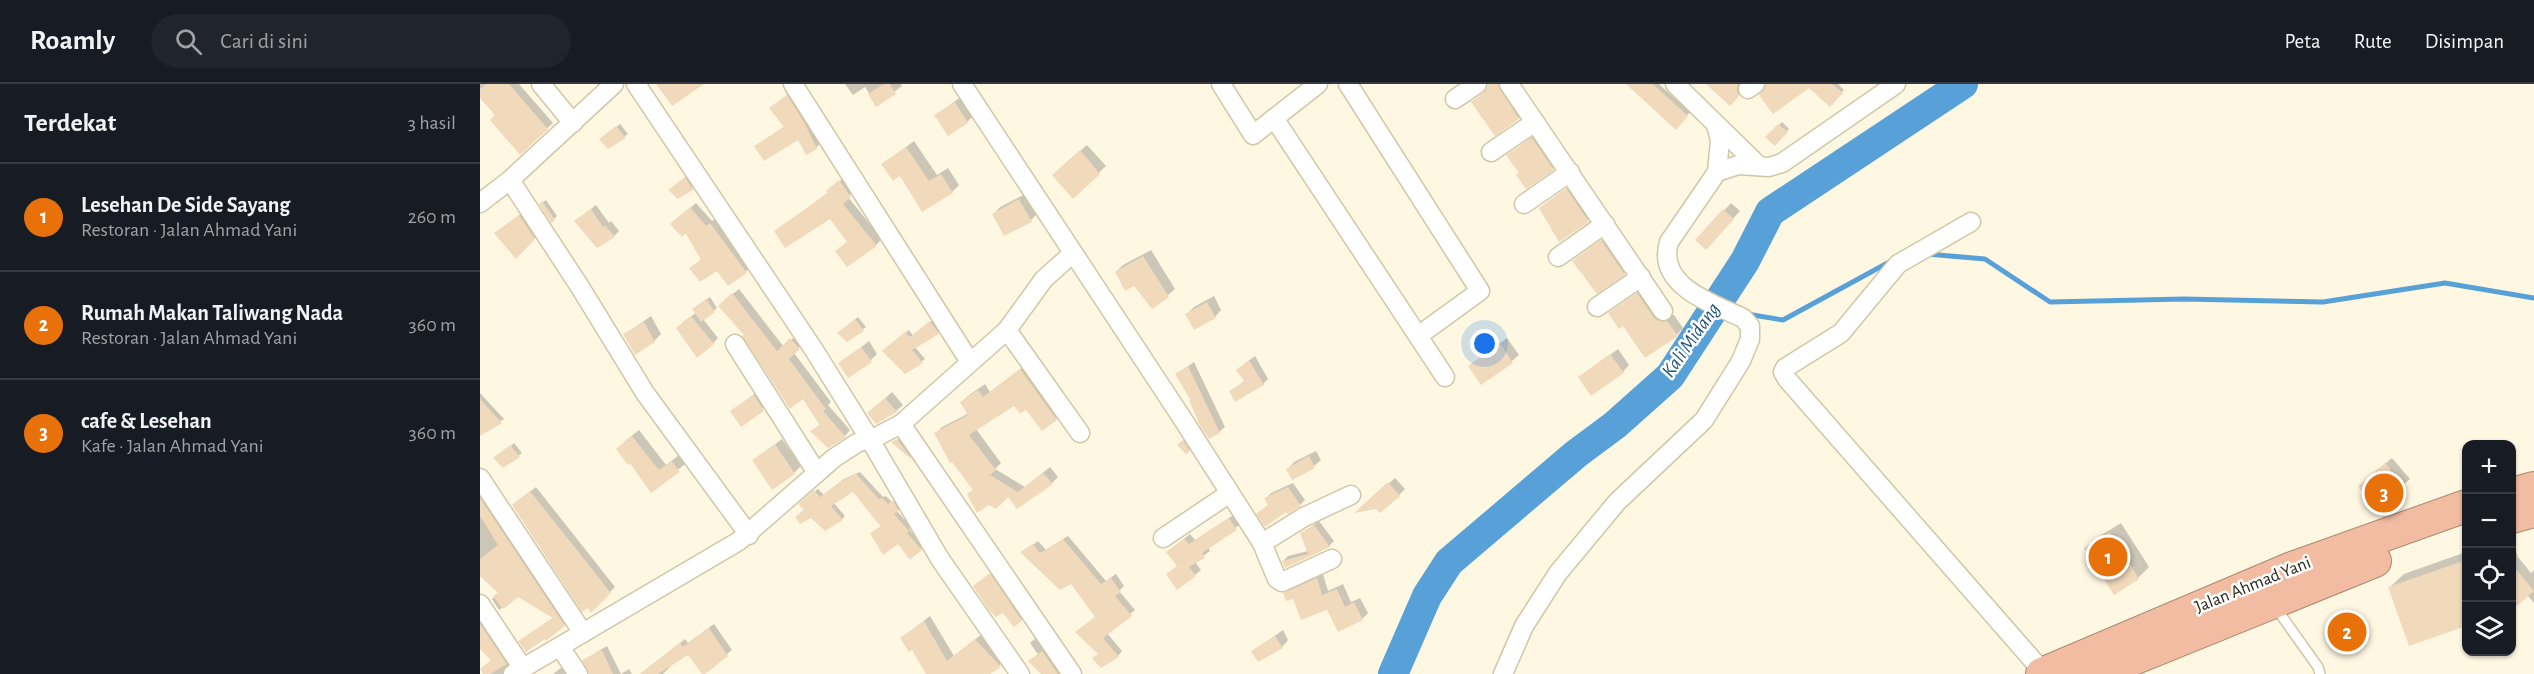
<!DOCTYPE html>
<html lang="id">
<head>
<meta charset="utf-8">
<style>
  body { margin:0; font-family:"Alegreya Sans",sans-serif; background:#20242c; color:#f1f3f6 }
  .controls { position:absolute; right:18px; bottom:18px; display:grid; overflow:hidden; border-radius:12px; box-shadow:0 2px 4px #0004 }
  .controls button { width:54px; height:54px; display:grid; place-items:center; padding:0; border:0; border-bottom:2px solid #363941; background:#171b24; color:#f1f3f6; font:30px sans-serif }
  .you { position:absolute; left:1005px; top:260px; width:21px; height:21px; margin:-15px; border:4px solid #fff; border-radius:50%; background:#1a73e8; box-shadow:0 0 0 9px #1a73e833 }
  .badge { display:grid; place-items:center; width:39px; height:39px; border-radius:50%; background:#2a6f7f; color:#fff; font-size:20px; font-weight:700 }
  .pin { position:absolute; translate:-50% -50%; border:3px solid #fff; box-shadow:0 2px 6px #0006 }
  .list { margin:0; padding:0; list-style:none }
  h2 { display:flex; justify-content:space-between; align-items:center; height:78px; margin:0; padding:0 24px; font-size:26px }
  h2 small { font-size:20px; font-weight:400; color:#9ea1a6 }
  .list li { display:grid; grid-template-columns:39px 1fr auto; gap:18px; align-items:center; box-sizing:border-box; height:108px; padding:0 24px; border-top:2px solid #363941 }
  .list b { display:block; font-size:22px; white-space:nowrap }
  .list p { margin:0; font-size:20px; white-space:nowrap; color:#9ea1a6 }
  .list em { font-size:20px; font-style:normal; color:#9ea1a6 }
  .icon { flex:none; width:33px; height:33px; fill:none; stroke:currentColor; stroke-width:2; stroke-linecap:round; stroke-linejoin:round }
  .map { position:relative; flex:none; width:2054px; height:590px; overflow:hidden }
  header { display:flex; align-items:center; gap:36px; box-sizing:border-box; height:84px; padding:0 30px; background:#171b24; border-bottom:2px solid #363941 }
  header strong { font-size:28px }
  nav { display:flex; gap:33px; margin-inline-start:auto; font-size:21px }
  .search { width:420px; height:54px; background:#20242c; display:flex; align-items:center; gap:15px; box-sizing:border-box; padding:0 21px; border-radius:33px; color:#9ea1a6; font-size:22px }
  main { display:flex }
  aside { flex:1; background:#171b24 }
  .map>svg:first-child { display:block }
  .shadow { fill:#0003 }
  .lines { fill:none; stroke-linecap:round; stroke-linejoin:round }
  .stream { stroke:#57a1d8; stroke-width:5 }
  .river { stroke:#57a1d8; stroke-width:30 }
  .building { fill:#f1d9bc }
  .lane-casing { stroke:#d1c7a6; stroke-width:12 }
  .street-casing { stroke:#d1c7a6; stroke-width:21 }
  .highway-casing { stroke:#ac8972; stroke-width:34 }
  .lane { stroke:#fff; stroke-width:9 }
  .street { stroke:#fff; stroke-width:18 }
  .highway { stroke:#f1bca1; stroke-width:32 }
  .labels { text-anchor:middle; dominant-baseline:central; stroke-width:5; stroke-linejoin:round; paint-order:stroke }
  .street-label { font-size:18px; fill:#2d291c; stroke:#fff }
  .water-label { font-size:20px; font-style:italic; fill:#1b5177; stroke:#fff }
</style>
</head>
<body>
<header>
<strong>Roamly</strong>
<div class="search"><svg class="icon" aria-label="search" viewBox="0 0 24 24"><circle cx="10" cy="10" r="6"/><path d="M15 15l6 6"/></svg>Cari di sini</div>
<nav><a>Peta</a><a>Rute</a><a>Disimpan</a></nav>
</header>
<main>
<aside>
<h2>Terdekat<small>3 hasil</small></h2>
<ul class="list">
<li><span class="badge" style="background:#e8710a">1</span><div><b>Lesehan De Side Sayang</b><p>Restoran · Jalan Ahmad Yani</p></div><em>260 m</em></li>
<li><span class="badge" style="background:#e8710a">2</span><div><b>Rumah Makan Taliwang Nada</b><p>Restoran · Jalan Ahmad Yani</p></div><em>360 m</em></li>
<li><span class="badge" style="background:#e8710a">3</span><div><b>cafe &amp; Lesehan</b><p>Kafe · Jalan Ahmad Yani</p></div><em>360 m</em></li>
</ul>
</aside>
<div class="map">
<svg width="2054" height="590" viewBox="0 0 2054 590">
  <rect width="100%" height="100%" fill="#fef8e3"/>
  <g class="shadow">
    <path d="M 0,0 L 39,0 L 73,39 L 40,69 L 0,9 Z"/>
    <path d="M 365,0 L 421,0 L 422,2 L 397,21 L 385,3 L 373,11 Z"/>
    <path d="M 1009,0 L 1027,0 L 1045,27 L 1038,34 L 993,18 L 1009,4 Z"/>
    <path d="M 1148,0 L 1179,0 L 1210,28 L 1196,44 Z"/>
    <path d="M 1228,0 L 1260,0 L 1262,8 L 1250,20 Z"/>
    <path d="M 1303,0 L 1358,0 L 1364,6 L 1350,21 L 1329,2 Z"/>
    <path d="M 314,6 L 342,57 L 336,64 L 318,54 L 276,62 L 305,42 L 298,18 Z"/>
    <path d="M 482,12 L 494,31 L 487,38 L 456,31 Z"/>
    <path d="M 1302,38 L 1309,45 L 1295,60 L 1287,53 Z"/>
    <path d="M 140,40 L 148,50 L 128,63 L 124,53 Z"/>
    <path d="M 1059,48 L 1079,78 L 1073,85 L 1041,89 L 1028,71 Z"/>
    <path d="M 434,57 L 457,91 L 468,84 L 479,101 L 472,108 L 421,90 L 403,80 Z"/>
    <path d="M 607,61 L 626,82 L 593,113 L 580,84 Z"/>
    <path d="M 208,91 L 215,102 L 198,113 L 193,103 Z"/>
    <path d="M 366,91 L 377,105 L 368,113 L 402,155 L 396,161 L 357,167 L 368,157 L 350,133 L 295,148 L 349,108 Z"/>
    <path d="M 1094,99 L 1115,130 L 1108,136 L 1060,124 Z"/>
    <path d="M 547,109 L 558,129 L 551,136 L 514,130 L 520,123 Z"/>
    <path d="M 66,116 L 77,132 L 74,135 L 61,120 Z"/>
    <path d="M 216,119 L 232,137 L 236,135 L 272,183 L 249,200 L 237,185 L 217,179 L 222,175 L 197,135 Z"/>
    <path d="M 1251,119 L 1260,127 L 1232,158 L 1217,156 Z"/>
    <path d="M 116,121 L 129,139 L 131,137 L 139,147 L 134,152 L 96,137 Z"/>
    <path d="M 47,125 L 61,148 L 36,173 L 16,149 Z"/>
    <path d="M 1129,151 L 1150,183 L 1144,189 L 1094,177 Z"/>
    <path d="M 671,166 L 695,205 L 688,211 L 654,200 L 636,188 L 643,181 Z"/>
    <path d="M 1165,203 L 1186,231 L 1194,231 L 1203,244 L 1197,251 L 1130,230 Z"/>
    <path d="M 259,205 L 304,263 L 317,250 L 324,258 L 314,269 L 351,318 L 348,321 L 370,346 L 365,352 L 332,347 L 341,340 L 323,313 L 266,251 L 245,216 Z"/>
    <path d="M 734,212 L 741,226 L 735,233 L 707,230 L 714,223 Z"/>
    <path d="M 230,213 L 237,224 L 223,235 L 238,254 L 233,259 L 203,238 L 216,229 L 217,222 Z"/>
    <path d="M 171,232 L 181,250 L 174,257 L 144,251 Z"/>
    <path d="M 378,233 L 386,243 L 367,256 L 362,246 Z"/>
    <path d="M 454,235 L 461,246 L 435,263 L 445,275 L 426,288 L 407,264 L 429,246 L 433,252 Z"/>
    <path d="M 1027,254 L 1039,271 L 1032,277 L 990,282 Z"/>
    <path d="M 389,257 L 397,270 L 391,276 L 360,280 Z"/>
    <path d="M 1138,265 L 1149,281 L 1143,288 L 1100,293 Z"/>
    <path d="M 775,272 L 788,295 L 783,300 L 751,307 L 766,296 L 763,281 Z"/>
    <path d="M 714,278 L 745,343 L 739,348 L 711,316 L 697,290 Z"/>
    <path d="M 547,280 L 582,329 L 576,335 L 534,320 L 496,345 L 521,379 L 515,385 L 545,403 L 570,383 L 578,393 L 572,399 L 528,411 L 494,405 L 456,349 L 462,343 L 489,329 L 482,318 L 488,312 L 505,300 L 510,308 Z"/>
    <path d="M 281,305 L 290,319 L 261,341 L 252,327 Z"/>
    <path d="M 412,308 L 423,321 L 416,327 L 396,323 Z"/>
    <path d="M 0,309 L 24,335 L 5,348 L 0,343 Z"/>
    <path d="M 159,346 L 186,381 L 199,371 L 205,380 L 171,407 L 144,358 Z"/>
    <path d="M 421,353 L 434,372 L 432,374 L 414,358 Z"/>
    <path d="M 706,354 L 712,363 L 706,368 L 699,361 Z"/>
    <path d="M 302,355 L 321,382 L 314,389 L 274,376 Z"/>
    <path d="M 34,359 L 42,369 L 23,382 L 18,372 Z"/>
    <path d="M 836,367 L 841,376 L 834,382 L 812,394 L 808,385 L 814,378 Z"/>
    <path d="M 1912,374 L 1930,395 L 1923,401 L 1887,395 Z"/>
    <path d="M 380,388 L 403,413 L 406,412 L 412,418 L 416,415 L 421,423 L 417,427 L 431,443 L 429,445 L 444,462 L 441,465 L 418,458 L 395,446 L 402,442 L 373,406 L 353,418 L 365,432 L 362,435 L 325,426 L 320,420 L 338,405 L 344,411 L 364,395 Z"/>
    <path d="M 915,394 L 925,405 L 919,411 L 900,427 L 896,423 L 879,426 Z"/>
    <path d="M 813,399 L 825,416 L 820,421 L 807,426 L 789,421 L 786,414 L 791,409 Z"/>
    <path d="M 0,403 L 88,536 L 84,541 L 45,553 L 74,533 L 38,512 L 19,526 L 12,515 L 19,508 L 0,489 Z"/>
    <path d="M 56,403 L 135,503 L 111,527 L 39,416 Z"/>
    <path d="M 755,430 L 761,440 L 728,463 L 730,467 L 715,478 L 721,486 L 715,491 L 698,481 L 694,463 L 710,450 L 715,456 Z"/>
    <path d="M 839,437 L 854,457 L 849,462 L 806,482 L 803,477 L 808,472 L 828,467 L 822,449 Z"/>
    <path d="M 1641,439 L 1669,483 L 1658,494 L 1634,509 L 1606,464 L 1617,454 Z"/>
    <path d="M 588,452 L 626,497 L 636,490 L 644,502 L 639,507 L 655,526 L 627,549 L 642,567 L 638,572 L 619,569 L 616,532 L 592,498 L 543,468 L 558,457 L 566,466 Z"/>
    <path d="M 2032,458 L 2038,473 L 2051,489 L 2054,486 L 2054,519 L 2048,512 L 2032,513 Z"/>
    <path d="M 1986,468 L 1986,540 L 1930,561 L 1910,503 L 1924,490 Z"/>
    <path d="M 513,488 L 544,533 L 541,536 L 498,500 Z"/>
    <path d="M 843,490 L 848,507 L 863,500 L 871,518 L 880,514 L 888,529 L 882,535 L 805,509 L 811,503 Z"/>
    <path d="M 0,527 L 31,575 L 26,585 L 29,590 L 8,590 L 15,577 L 0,563 Z"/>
    <path d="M 450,532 L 474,572 L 502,550 L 527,576 L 507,590 L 449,590 L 432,564 L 422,554 Z"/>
    <path d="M 234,540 L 252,566 L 223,589 L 208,569 L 190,581 L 191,582 L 183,590 L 160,590 L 205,555 L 208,559 Z"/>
    <path d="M 803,546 L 808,556 L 802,563 L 773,567 Z"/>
    <path d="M 559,551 L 587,590 L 572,590 L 550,559 Z"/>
    <path d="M 127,562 L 141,590 L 110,590 L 104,576 Z"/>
    <path d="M 86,580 L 94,590 L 73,590 Z"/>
    <path d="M 149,585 L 152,590 L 141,590 Z"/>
  </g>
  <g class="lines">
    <g class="stream">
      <path d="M 1447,170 L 1505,175 L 1570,218 L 1704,215 L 1843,218 L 1965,199 L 2054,214"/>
      <path d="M 1267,230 L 1303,236 L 1413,176"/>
    </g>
    <path class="river" d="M 913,590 L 947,512 L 969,478 L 1096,370 L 1135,341 L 1190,292 L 1265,177 L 1290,128 L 1483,0"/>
  </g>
  <g class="building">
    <path d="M 6,0 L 29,0 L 68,45 L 40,71 L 10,36 L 15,31 L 0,14 L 0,5 Z"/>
    <path d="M 176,0 L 224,0 L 192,22 Z"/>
    <path d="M 404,0 L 410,0 L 416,10 L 396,23 L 388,10 Z"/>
    <path d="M 1008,0 L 1018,0 L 1039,35 L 1015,52 L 991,18 L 1004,9 Z"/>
    <path d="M 1146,0 L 1173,0 L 1208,32 L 1196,46 Z"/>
    <path d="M 1226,0 L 1258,0 L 1257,7 L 1259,12 L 1250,22 Z"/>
    <path d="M 1286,0 L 1352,0 L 1363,9 L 1350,23 L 1329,4 L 1293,30 L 1279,11 Z"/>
    <path d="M 307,11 L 324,38 L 337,65 L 326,71 L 318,56 L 284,77 L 274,62 L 304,43 L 289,24 Z"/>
    <path d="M 475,18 L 488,39 L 468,52 L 454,31 Z"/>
    <path d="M 1298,40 L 1308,48 L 1295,62 L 1285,53 Z"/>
    <path d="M 136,42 L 146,54 L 128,65 L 119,55 Z"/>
    <path d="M 1052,54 L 1074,86 L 1046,105 L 1036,91 L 1039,89 L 1026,71 Z"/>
    <path d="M 426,63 L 449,97 L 461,90 L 473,109 L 442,128 L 420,92 L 413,97 L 401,80 Z"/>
    <path d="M 600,66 L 620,90 L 593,115 L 572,91 Z"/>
    <path d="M 205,93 L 213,106 L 198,115 L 188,106 Z"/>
    <path d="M 359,96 L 371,113 L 363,120 L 397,162 L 367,183 L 355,167 L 367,158 L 350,135 L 305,164 L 294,147 L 348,109 L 346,107 Z"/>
    <path d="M 1086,104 L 1109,138 L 1079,158 L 1059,124 Z"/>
    <path d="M 539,115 L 552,138 L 524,152 L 512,130 Z"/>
    <path d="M 62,117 L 75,136 L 71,139 L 59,120 Z"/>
    <path d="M 210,123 L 226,142 L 230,139 L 267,189 L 248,202 L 237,187 L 220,198 L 209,184 L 221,176 L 206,149 L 202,153 L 190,140 Z"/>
    <path d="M 111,125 L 123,143 L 125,141 L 135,153 L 117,164 L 94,137 Z"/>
    <path d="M 1243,125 L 1254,135 L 1226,166 L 1215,156 Z"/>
    <path d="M 39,131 L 55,155 L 36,175 L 14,149 Z"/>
    <path d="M 1121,156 L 1145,191 L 1117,210 L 1092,177 Z"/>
    <path d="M 663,172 L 689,213 L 672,225 L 654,202 L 645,207 L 635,188 Z"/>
    <path d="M 252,209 L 297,267 L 310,254 L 318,263 L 320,265 L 309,275 L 346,325 L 343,327 L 366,353 L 348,364 L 330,347 L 340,342 L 323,315 L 310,325 L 262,252 L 264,251 L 238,222 Z"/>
    <path d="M 1157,209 L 1174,234 L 1179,237 L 1187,237 L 1198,252 L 1165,274 L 1143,242 L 1139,245 L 1128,229 Z"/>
    <path d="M 226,215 L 235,228 L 221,238 L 212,225 Z"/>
    <path d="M 727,218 L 736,234 L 714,246 L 705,230 Z"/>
    <path d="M 211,232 L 234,260 L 217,274 L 196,244 Z"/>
    <path d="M 375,235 L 384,247 L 367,258 L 357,249 Z"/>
    <path d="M 450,237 L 459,250 L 432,266 L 443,279 L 425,290 L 402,267 L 425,248 L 430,253 Z"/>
    <path d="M 164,238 L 175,258 L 155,271 L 143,250 Z"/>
    <path d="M 1020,259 L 1033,279 L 1001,301 L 988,282 Z"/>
    <path d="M 381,263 L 392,278 L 368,294 L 358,279 Z"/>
    <path d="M 1130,270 L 1144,289 L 1111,312 L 1098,293 Z"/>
    <path d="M 769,276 L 784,301 L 755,318 L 749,307 L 765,298 L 756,286 Z"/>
    <path d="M 708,282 L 740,349 L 729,355 L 720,342 L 709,316 L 710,315 L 695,290 Z"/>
    <path d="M 540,285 L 577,336 L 562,347 L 546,326 L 540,330 L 534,322 L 489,351 L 516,386 L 510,391 L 538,408 L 563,389 L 573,400 L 537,425 L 528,413 L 516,425 L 509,421 L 497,429 L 487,410 L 493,406 L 472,378 L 470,379 L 454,349 L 488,331 L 480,318 L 498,306 L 503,313 Z"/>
    <path d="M 274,311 L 284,327 L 261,343 L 250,327 Z"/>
    <path d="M 405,314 L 417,328 L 396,340 L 387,329 Z"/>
    <path d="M 0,315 L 22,339 L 0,352 Z"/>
    <path d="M 152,352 L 179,386 L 192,377 L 200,388 L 171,409 L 150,379 L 148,381 L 136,365 Z"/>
    <path d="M 417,355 L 432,376 L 411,358 Z"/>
    <path d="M 703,356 L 710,367 L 706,370 L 697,361 Z"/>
    <path d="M 295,360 L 315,390 L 292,406 L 272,376 Z"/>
    <path d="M 30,361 L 40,373 L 23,384 L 13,374 Z"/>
    <path d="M 829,372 L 835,384 L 812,396 L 806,385 Z"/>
    <path d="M 1905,379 L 1924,402 L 1897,425 L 1878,402 Z"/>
    <path d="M 376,390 L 399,415 L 402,414 L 408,420 L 413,417 L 419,427 L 414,430 L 429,447 L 427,449 L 442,466 L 430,476 L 418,460 L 403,471 L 390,449 L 401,443 L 373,408 L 351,422 L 363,436 L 345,447 L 331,434 L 320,440 L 315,433 L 324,426 L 318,420 L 334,406 L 340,413 L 360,398 Z"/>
    <path d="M 908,398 L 920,412 L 900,429 L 896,425 L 874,429 Z"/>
    <path d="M 808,403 L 821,422 L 808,430 L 806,428 L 785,443 L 776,430 L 788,421 L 784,414 Z"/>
    <path d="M 50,407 L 131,509 L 111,529 L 108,524 L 102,528 L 32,421 Z"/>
    <path d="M 0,414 L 85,542 L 66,557 L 65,555 L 46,568 L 38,557 L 73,534 L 38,513 L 23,525 L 13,512 L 18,509 L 0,492 L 0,475 L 18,461 L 0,432 Z"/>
    <path d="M 749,434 L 757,446 L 722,469 L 725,474 L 709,483 L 716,492 L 697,506 L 686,490 L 697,482 L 686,468 L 704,455 L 709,460 Z"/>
    <path d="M 834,441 L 850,463 L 805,484 L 802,477 L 828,470 L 820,449 Z"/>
    <path d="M 1630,448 L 1659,495 L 1634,511 L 1604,464 Z"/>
    <path d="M 583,455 L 621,500 L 631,494 L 641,508 L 635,512 L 652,532 L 623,554 L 639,573 L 621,584 L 612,574 L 618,570 L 595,548 L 615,533 L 591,500 L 580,506 L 540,468 L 553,460 L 560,469 Z"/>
    <path d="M 1986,476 L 1986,542 L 1929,562 L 1908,503 Z"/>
    <path d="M 2031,479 L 2054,507 L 2037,522 L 2031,515 Z"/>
    <path d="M 510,489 L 542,537 L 534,543 L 523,529 L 516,533 L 509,526 L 493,502 Z"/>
    <path d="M 837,494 L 842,511 L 857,505 L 865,523 L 874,518 L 883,536 L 858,548 L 847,526 L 821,536 L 813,515 L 806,517 L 803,509 Z"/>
    <path d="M 444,537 L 467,577 L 495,555 L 521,583 L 510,590 L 446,590 L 432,566 L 429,568 L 420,554 Z"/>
    <path d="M 0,540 L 27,580 L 10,590 L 3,590 L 0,585 L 11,576 L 0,565 Z"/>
    <path d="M 229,544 L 248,572 L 225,590 L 222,590 L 208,571 L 178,590 L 160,590 L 200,559 L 203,563 Z"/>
    <path d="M 795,552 L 803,564 L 778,578 L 771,567 Z"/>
    <path d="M 122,566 L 133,590 L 109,590 L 102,576 Z"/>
    <path d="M 562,567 L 578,590 L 561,590 L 548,577 Z"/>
  </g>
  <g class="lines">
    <g class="lane-casing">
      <path id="lane" d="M 1796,524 L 1838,583 L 1840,590"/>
    </g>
    <g class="street-casing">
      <g id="street">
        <path d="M 61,0 L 93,39"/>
        <path d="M 156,0 L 334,266 L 389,354 L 460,475 L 540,590"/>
        <path d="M 313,0 L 490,278"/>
        <path d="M 482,0 L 700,331 L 782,459 L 797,495 L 802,498 L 852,475"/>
        <path d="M 741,0 L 773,51 L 838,0"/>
        <path d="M 1029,0 L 1183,227"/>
        <path d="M 1195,0 L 1279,82"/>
        <path d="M 1268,5 L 1275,0"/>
        <path d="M 975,15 L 997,0"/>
        <path d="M 794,34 L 938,252 L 1000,207 L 868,0"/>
        <path d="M 1011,68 L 1055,38"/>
        <path d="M 1237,88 L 1258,81 L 1289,83 L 1302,79 L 1416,0"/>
        <path d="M 30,96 L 100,203 L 165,309 L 269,451"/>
        <path d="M 0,119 L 30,96 L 134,0"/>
        <path d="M 1044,120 L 1090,88"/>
        <path d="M 1491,138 L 1418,180 L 1361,249 L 1305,284 L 1303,288 L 1307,295 L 1564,589"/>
        <path d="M 1078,173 L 1125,140"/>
        <path d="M 1117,223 L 1161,193"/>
        <path d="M 527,246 L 600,349"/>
        <path d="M 938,252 L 965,293"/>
        <path d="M 255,260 L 337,389"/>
        <path d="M 421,340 L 592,590"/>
        <path d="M 0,394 L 103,549"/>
        <path d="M 683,454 L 750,409"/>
        <path d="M 782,459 L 824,433 L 871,411"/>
        <path d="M 0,520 L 42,583"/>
        <path d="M 80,563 L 98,590"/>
        <path d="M 33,590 L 259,457 L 354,374 L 377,359 L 396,353 L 421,340 L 527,246 L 564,195 L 592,170"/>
        <path d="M 1023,590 L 1044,542 L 1078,489 L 1137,418 L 1224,336 L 1261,277 L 1270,255 L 1270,242 L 1263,234 C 1232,219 1176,202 1189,158 L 1237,88 L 1240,56 L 1236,41"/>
      </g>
    </g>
    <g class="highway-casing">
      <g id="highway">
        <path d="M 2032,410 L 2054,404"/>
        <path d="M 2032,433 L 2054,427"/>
        <path d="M 1562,590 L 1812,484 L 1986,422"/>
        <path d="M 1616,590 L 1895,477"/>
      </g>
    </g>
    <use href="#lane" class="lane"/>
    <use href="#street" class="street"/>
    <use href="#highway" class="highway"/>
  </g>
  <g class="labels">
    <g class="street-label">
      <text transform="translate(1773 501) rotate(-22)">Jalan Ahmad Yani</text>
    </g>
    <g class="water-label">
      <text transform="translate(1211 256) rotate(-55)">Kali Midang</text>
    </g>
  </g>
</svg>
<div class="controls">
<button>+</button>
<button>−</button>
<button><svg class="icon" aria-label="locate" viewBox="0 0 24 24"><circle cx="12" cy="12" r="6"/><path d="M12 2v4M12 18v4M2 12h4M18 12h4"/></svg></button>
<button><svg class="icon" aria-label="layers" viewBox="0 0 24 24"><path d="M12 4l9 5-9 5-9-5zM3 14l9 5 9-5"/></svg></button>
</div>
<div class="you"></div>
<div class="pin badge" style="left:1628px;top:473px;background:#e8710a">1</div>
<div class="pin badge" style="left:1867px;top:548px;background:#e8710a">2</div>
<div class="pin badge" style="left:1904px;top:409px;background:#e8710a">3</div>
</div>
</main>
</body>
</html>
